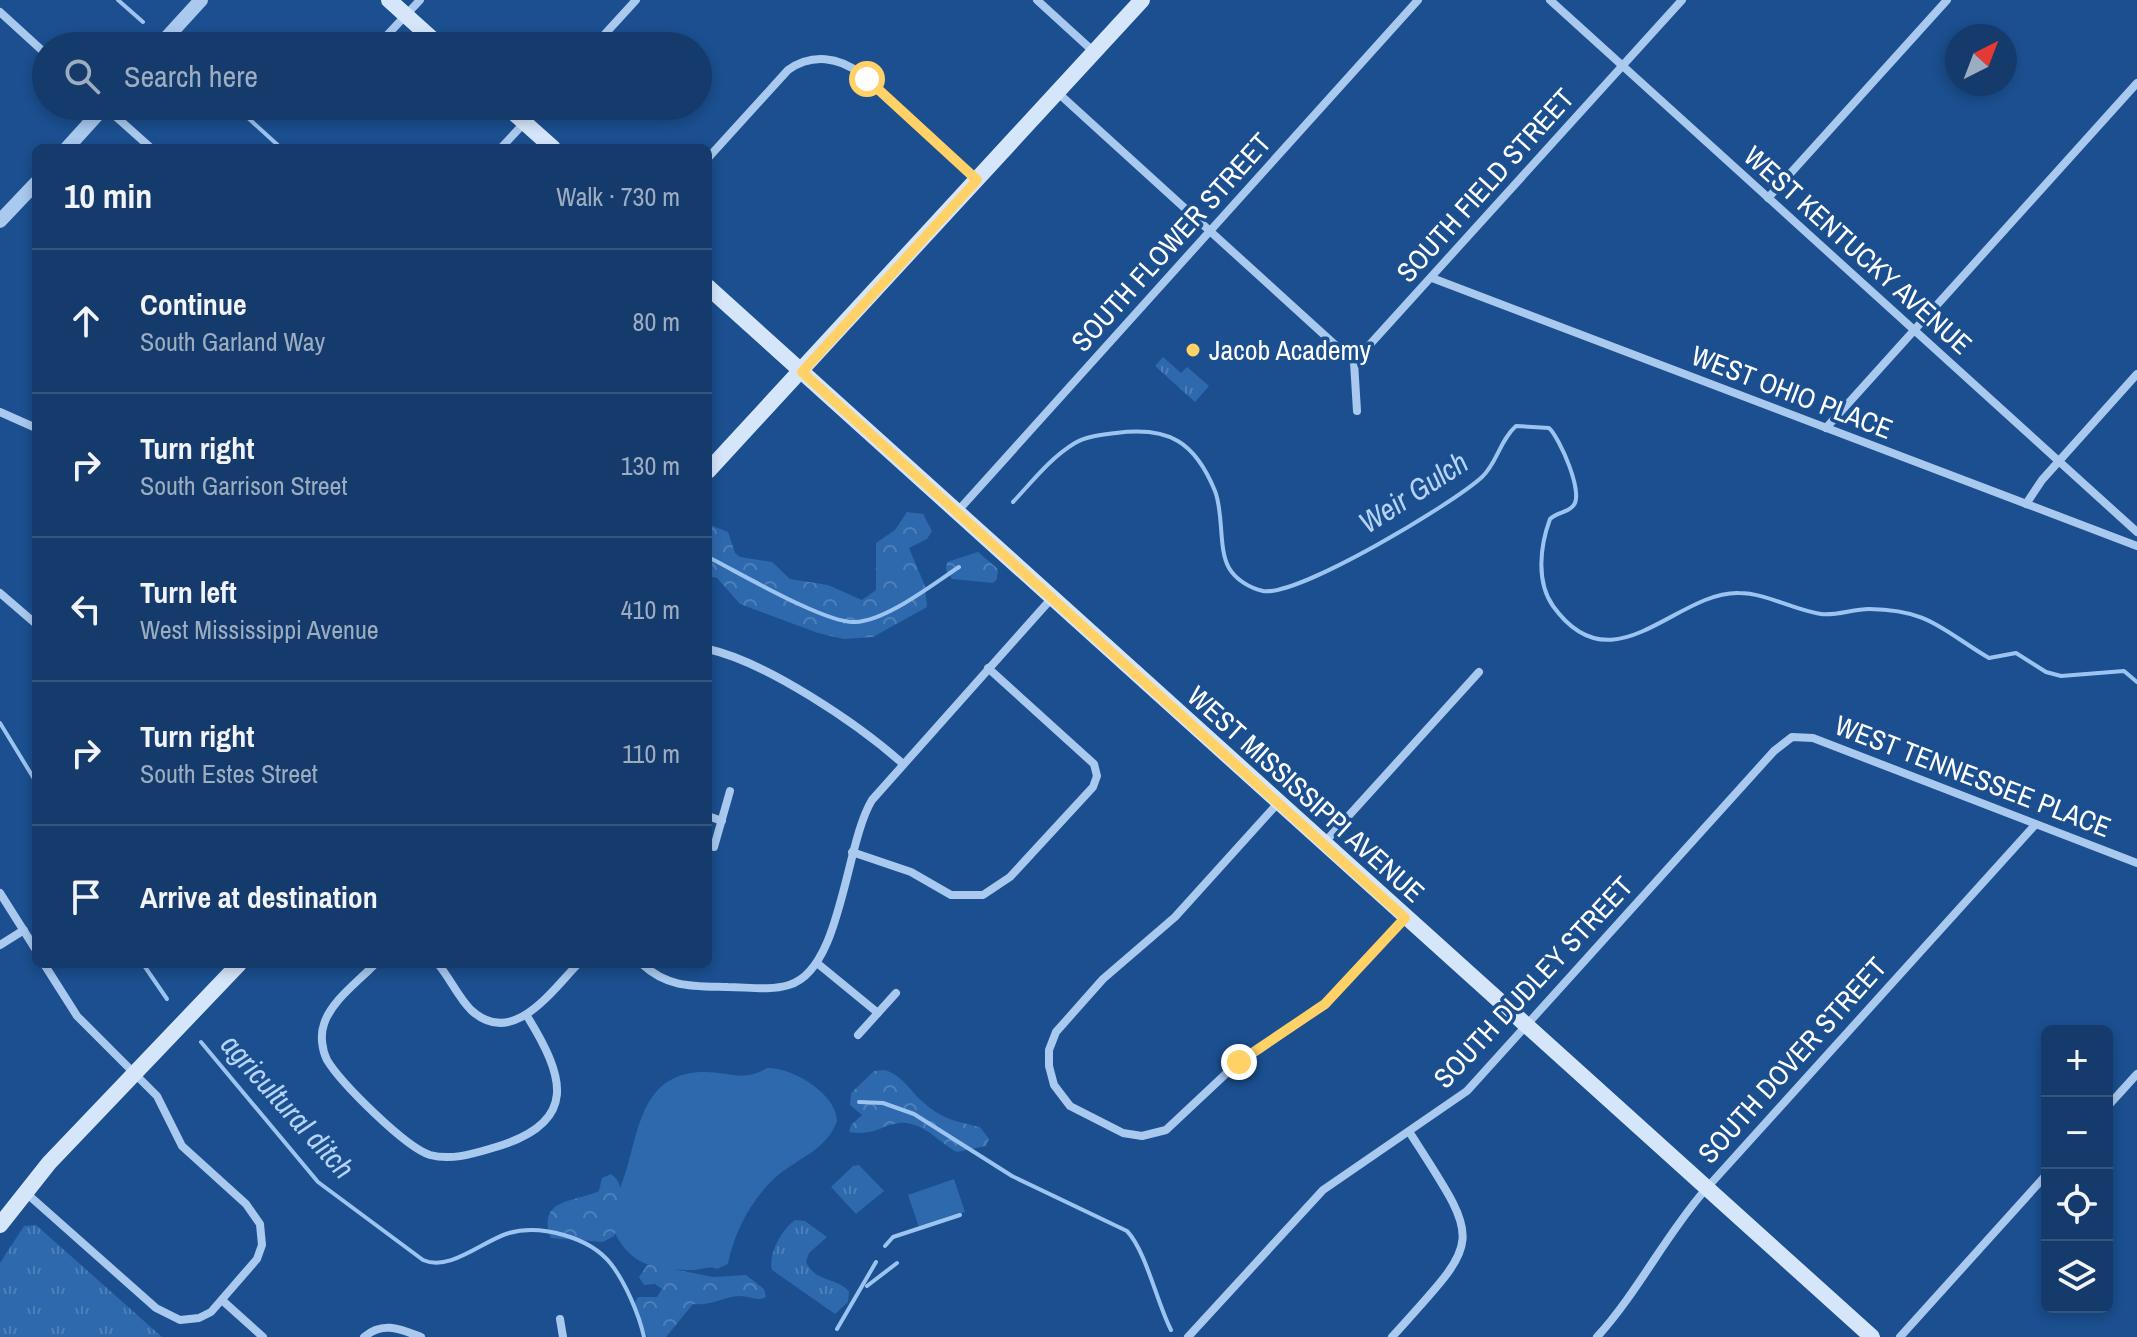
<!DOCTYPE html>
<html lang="en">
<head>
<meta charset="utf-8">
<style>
  body { margin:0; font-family:"Archivo Narrow",sans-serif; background:#1d4271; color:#f1f3f6 }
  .controls { position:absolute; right:24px; bottom:24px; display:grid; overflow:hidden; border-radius:12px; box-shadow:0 4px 12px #0003 }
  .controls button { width:72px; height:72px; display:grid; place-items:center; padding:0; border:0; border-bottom:2px solid #33557e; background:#143b6b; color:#f1f3f6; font:40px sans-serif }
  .compass { position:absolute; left:1945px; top:24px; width:72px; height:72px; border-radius:50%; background:#143b6b; box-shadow:0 4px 12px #0003; rotate:42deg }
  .stop { position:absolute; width:24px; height:24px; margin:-18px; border:6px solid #ffd166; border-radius:50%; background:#fff }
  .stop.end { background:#ffd166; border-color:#fff; box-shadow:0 2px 8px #0008 }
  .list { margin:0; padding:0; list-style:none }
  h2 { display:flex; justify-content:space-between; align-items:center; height:104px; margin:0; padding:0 32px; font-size:34px }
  h2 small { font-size:26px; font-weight:400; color:#9dadc1 }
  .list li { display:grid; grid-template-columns:52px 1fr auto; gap:24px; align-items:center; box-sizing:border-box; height:144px; padding:0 32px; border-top:2px solid #33557e }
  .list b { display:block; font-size:30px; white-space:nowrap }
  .list p { margin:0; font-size:26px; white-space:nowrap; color:#9dadc1 }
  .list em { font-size:26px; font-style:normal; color:#9dadc1 }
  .icon { flex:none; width:44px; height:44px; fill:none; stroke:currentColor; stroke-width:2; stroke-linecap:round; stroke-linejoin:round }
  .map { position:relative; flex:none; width:2137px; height:1337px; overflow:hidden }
  .search { position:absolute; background:#143b6b; box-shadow:0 4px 12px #0003; left:32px; top:32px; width:680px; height:88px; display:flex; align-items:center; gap:20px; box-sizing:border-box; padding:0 28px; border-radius:44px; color:#9dadc1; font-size:30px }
  .panel { position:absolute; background:#143b6b; box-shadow:0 4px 12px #0003; left:32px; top:144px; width:680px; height:824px; border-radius:12px }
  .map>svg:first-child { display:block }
  .grass { fill:#2e69ad }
  .forest { fill:url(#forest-crowns) }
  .park { fill:url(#park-tufts) }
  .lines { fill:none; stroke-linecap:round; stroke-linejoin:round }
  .stream { stroke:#9cc4f0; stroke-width:4 }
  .minor { stroke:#a9c9ee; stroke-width:8 }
  .tertiary { stroke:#a9c9ee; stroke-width:14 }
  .secondary { stroke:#d6e6fa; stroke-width:16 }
  .route { stroke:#ffd166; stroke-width:10 }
  .poi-dot { fill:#ffd166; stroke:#1b4f8f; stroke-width:3 }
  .labels { text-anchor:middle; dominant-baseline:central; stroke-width:7; stroke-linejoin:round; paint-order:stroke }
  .street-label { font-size:28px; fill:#fff; stroke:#1b4f8f }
  .poi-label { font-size:28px; fill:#fff; stroke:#1b4f8f; text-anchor:start }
  .water-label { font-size:30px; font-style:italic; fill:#b5d3f5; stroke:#1b4f8f }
</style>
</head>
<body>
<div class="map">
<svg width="2137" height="1337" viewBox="0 0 2137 1337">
  <defs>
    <pattern id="forest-crowns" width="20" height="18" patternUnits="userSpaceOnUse" patternTransform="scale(2)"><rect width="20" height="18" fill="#2e69ad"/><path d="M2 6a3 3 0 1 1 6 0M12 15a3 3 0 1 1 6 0" fill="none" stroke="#4d80b9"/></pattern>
    <pattern id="park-tufts" width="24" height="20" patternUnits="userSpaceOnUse" patternTransform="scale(2)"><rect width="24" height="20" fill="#2e69ad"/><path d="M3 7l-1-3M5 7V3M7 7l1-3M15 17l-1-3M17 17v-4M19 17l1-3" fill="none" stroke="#4d80b9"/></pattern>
  </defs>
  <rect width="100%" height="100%" fill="#1b4f8f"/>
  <g class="grass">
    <path d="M 767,1068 C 792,1067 837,1094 837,1121 C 827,1150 798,1158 777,1176 C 752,1198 734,1232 728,1264 L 717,1269 C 708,1265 702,1270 693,1270 C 648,1270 624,1263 609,1218 C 614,1205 619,1191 624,1177 C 639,1135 639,1074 702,1072 C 728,1071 743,1083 767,1068 Z"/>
    <path d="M 954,1179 L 965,1212 L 919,1227 L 908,1195 Z"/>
  </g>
  <g class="forest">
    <path d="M 907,512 L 923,514 L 932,531 L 927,539 L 909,548 L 925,586 L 927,607 L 873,637 L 844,639 L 818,633 L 740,604 L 717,578 L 708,576 L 708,524 L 728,532 L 735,553 L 740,557 L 772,562 L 790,579 L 828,585 L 862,600 L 876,590 L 876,543 L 895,530 Z"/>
    <path d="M 978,552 L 998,569 L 997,579 L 993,583 L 952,579 L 946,570 L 947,562 Z"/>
    <path d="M 884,1070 C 903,1075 909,1090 923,1102 C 943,1120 956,1121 980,1127 L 989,1139 L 986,1146 L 957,1152 C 939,1143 923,1121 899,1123 C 879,1126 875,1136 849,1132 L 851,1125 L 862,1115 L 850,1105 L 851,1093 L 874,1071 Z"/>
    <path d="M 611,1174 C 628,1184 622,1220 614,1236 L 603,1242 L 551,1238 C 536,1198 576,1202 599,1191 L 602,1178 Z"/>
    <path d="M 648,1264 L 713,1277 L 746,1275 L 764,1289 L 766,1297 C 757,1302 750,1296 740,1296 C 721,1297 713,1306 693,1304 L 666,1337 L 647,1337 L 634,1304 L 638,1297 L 657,1297 L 662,1289 L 655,1284 L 644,1285 L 639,1277 Z"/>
  </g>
  <g class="park">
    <path d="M 1163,357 L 1181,373 L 1187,367 L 1209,386 L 1195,402 L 1155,366 Z"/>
    <path d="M 859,1165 L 884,1191 L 856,1214 L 831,1187 L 853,1166 Z"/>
    <path d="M 795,1220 L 805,1221 L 827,1237 L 809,1253 L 806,1262 C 815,1282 835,1277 849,1291 L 848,1302 L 835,1314 L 772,1270 C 768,1254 782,1229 795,1220 Z"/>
    <path d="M 36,1225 L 162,1337 L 0,1337 L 0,1263 L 24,1226 Z"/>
  </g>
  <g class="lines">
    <g class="stream">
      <path d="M 118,0 L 143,22"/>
      <path d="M 235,106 L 281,148"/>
      <path d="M 1013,502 C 1032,482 1050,458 1075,443 C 1087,436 1102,435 1116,433 C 1169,426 1195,442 1215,491 C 1224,514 1218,549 1229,568 C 1236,580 1250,588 1263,591 C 1298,597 1454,503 1482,477 C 1497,463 1500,440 1516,426 L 1549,428 C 1559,437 1585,494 1573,506 C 1567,513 1557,512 1550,519 C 1540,546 1536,582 1553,606 C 1613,690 1676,591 1739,593 C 1766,593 1793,610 1821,614 C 1836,616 1853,609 1869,609 C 1930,610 1940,629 1989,658 L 2016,653 L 2046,672 L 2061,676 L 2124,671 L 2137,682"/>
      <path d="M 708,557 C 738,572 826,624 855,622 C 886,621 933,584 959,567"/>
      <path d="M 0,723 L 36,782"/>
      <path d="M 143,964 L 167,999"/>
      <path d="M 201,1042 L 318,1182 L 423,1260 C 450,1272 482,1241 509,1233 C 540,1224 590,1237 611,1264 C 625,1282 639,1314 644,1337"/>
      <path d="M 859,1102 L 883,1103 L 914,1114 L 1012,1176 L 1127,1231 C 1146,1251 1157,1303 1171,1330"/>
      <path d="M 885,1246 L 893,1237 L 960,1215"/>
      <path d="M 867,1286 L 897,1263"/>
      <path d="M 837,1329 L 876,1262"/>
    </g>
    <g class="minor">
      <path d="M 1037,0 L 1094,52"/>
      <path d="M 1550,0 L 2137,532"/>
      <path d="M 0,12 L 46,54"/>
      <path d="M 377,46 L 420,0"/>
      <path d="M 594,46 L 636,0"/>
      <path d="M 1057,92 L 1354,362"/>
      <path d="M 104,106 L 151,148"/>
      <path d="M 501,148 L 540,106"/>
      <path d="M 708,158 L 788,70 C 812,53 839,57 861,74 L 976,179"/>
      <path d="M 1768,198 L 1947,0"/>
      <path d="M 1432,278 L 2137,546"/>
      <path d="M 1357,411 L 1354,362 L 1682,0"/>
      <path d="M 0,412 L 36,428"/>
      <path d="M 1826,428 L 2137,83"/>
      <path d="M 2026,504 L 2042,480 L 2137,374"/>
      <path d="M 956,513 L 1418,0"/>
      <path d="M 0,593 L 36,624"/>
      <path d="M 708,649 C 766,662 857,723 902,763"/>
      <path d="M 1278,803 L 1175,917 L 1103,979 L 1056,1032 L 1049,1050 L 1049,1066 L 1054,1085 L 1070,1106 L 1123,1133 L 1142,1136 L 1166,1130 L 1231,1069 L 1325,1004 L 1405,918"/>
      <path d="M 708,816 L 722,821"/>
      <path d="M 1324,843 L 1479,672"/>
      <path d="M 714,847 L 730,791"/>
      <path d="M 852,852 L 911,872 L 951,895 L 983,895 L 1010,877 L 1093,787 L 1097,776 L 1094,764 L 988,668"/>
      <path d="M 0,893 L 36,950"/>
      <path d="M 0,945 L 24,930"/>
      <path d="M 817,963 L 878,1013"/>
      <path d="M 375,964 C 359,981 331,1001 324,1024 C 320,1035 322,1050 327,1060 C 341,1083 405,1147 430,1155 C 453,1161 475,1153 496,1147 C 580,1122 564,1076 527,1016"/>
      <path d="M 438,964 C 450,978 458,997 471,1010 C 513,1049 552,990 578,964"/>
      <path d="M 642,964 C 668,988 693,986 728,987 C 747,987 770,991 789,985 C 842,970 845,844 872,800 L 1051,599"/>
      <path d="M 858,1035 L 896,993"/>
      <path d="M 2107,1107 L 2137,1074"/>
      <path d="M 25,1192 L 156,1308 L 180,1320 L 199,1318 L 211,1312 L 257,1259 L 262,1245 L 260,1224 L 246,1204 L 182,1146 L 157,1096 L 77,1016 L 44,964"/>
      <path d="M 223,1301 L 263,1337"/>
      <path d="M 560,1319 L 563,1337"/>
      <path d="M 364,1337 C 383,1321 400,1329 421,1337"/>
      <path d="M 1188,1337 L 1323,1190 L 1467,1091 L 1774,751 L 1792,737 L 1813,738 L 2137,863"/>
      <path d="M 1392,1337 C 1483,1236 1483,1247 1410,1133"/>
      <path d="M 1597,1337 C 1638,1292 1665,1236 1705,1190 L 2035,825"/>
      <path d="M 1900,1337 L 2047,1174"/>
    </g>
    <g class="tertiary">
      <path d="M 159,46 L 201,0"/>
      <path d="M 67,148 L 105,106"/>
      <path d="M 0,221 L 36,183"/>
    </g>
    <g class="secondary">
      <path d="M 389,0 L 440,46"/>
      <path d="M 506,106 L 553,148"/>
      <path d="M 708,287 L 1872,1337"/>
      <path d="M 708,471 L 1142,0"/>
      <path d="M 0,1225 L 49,1163 L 239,964"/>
    </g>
  </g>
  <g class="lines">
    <path class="route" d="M 867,79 L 977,180 L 802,372 L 1405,918 L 1325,1004 L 1239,1062"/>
  </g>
  <circle class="poi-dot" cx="1193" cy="350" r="8"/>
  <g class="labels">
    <g class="street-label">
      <text transform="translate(1485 185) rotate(-48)">SOUTH FIELD STREET</text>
      <text transform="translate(1171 242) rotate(-48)">SOUTH FLOWER STREET</text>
      <text transform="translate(1858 250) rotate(42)">WEST KENTUCKY AVENUE</text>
      <text transform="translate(1792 392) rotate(21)">WEST OHIO PLACE</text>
      <text transform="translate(1973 776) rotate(21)">WEST TENNESSEE PLACE</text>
      <text transform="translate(1306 794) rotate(42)">WEST MISSISSIPPI AVENUE</text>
      <text transform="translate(1533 982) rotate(-47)">SOUTH DUDLEY STREET</text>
      <text transform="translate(1792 1060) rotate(-48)">SOUTH DOVER STREET</text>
    </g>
    <g class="poi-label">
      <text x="1209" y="350">Jacob Academy</text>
    </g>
    <g class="water-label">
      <text transform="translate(1413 492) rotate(-33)">Weir Gulch</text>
      <text transform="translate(288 1106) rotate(48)">agricultural ditch</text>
    </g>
  </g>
</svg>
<div class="controls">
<button>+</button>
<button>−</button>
<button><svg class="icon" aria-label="locate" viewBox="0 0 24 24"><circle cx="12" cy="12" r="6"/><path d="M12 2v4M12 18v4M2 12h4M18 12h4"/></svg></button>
<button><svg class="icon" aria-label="layers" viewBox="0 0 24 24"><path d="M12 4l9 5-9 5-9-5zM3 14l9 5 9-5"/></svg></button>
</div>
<svg class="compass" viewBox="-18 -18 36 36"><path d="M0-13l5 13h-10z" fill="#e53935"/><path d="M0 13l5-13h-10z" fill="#9dadc1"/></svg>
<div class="stop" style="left:867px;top:79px"></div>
<div class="stop end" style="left:1239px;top:1062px"></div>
<div class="search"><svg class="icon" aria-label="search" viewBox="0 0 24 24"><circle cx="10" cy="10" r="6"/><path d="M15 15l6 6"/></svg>Search here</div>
<section class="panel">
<h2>10 min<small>Walk · 730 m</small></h2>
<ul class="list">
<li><svg class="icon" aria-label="ahead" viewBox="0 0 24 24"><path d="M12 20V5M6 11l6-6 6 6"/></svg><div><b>Continue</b><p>South Garland Way</p></div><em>80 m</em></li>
<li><svg class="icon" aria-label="right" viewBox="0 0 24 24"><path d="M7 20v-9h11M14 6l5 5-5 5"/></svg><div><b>Turn right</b><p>South Garrison Street</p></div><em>130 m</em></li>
<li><svg class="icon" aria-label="left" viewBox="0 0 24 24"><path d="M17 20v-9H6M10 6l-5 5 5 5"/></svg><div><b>Turn left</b><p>West Mississippi Avenue</p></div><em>410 m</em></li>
<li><svg class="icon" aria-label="right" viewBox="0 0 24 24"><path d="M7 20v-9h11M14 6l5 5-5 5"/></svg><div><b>Turn right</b><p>South Estes Street</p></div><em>110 m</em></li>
<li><svg class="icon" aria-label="arrive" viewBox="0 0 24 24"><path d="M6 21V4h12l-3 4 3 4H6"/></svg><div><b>Arrive at destination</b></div></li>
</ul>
</section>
</div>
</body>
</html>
